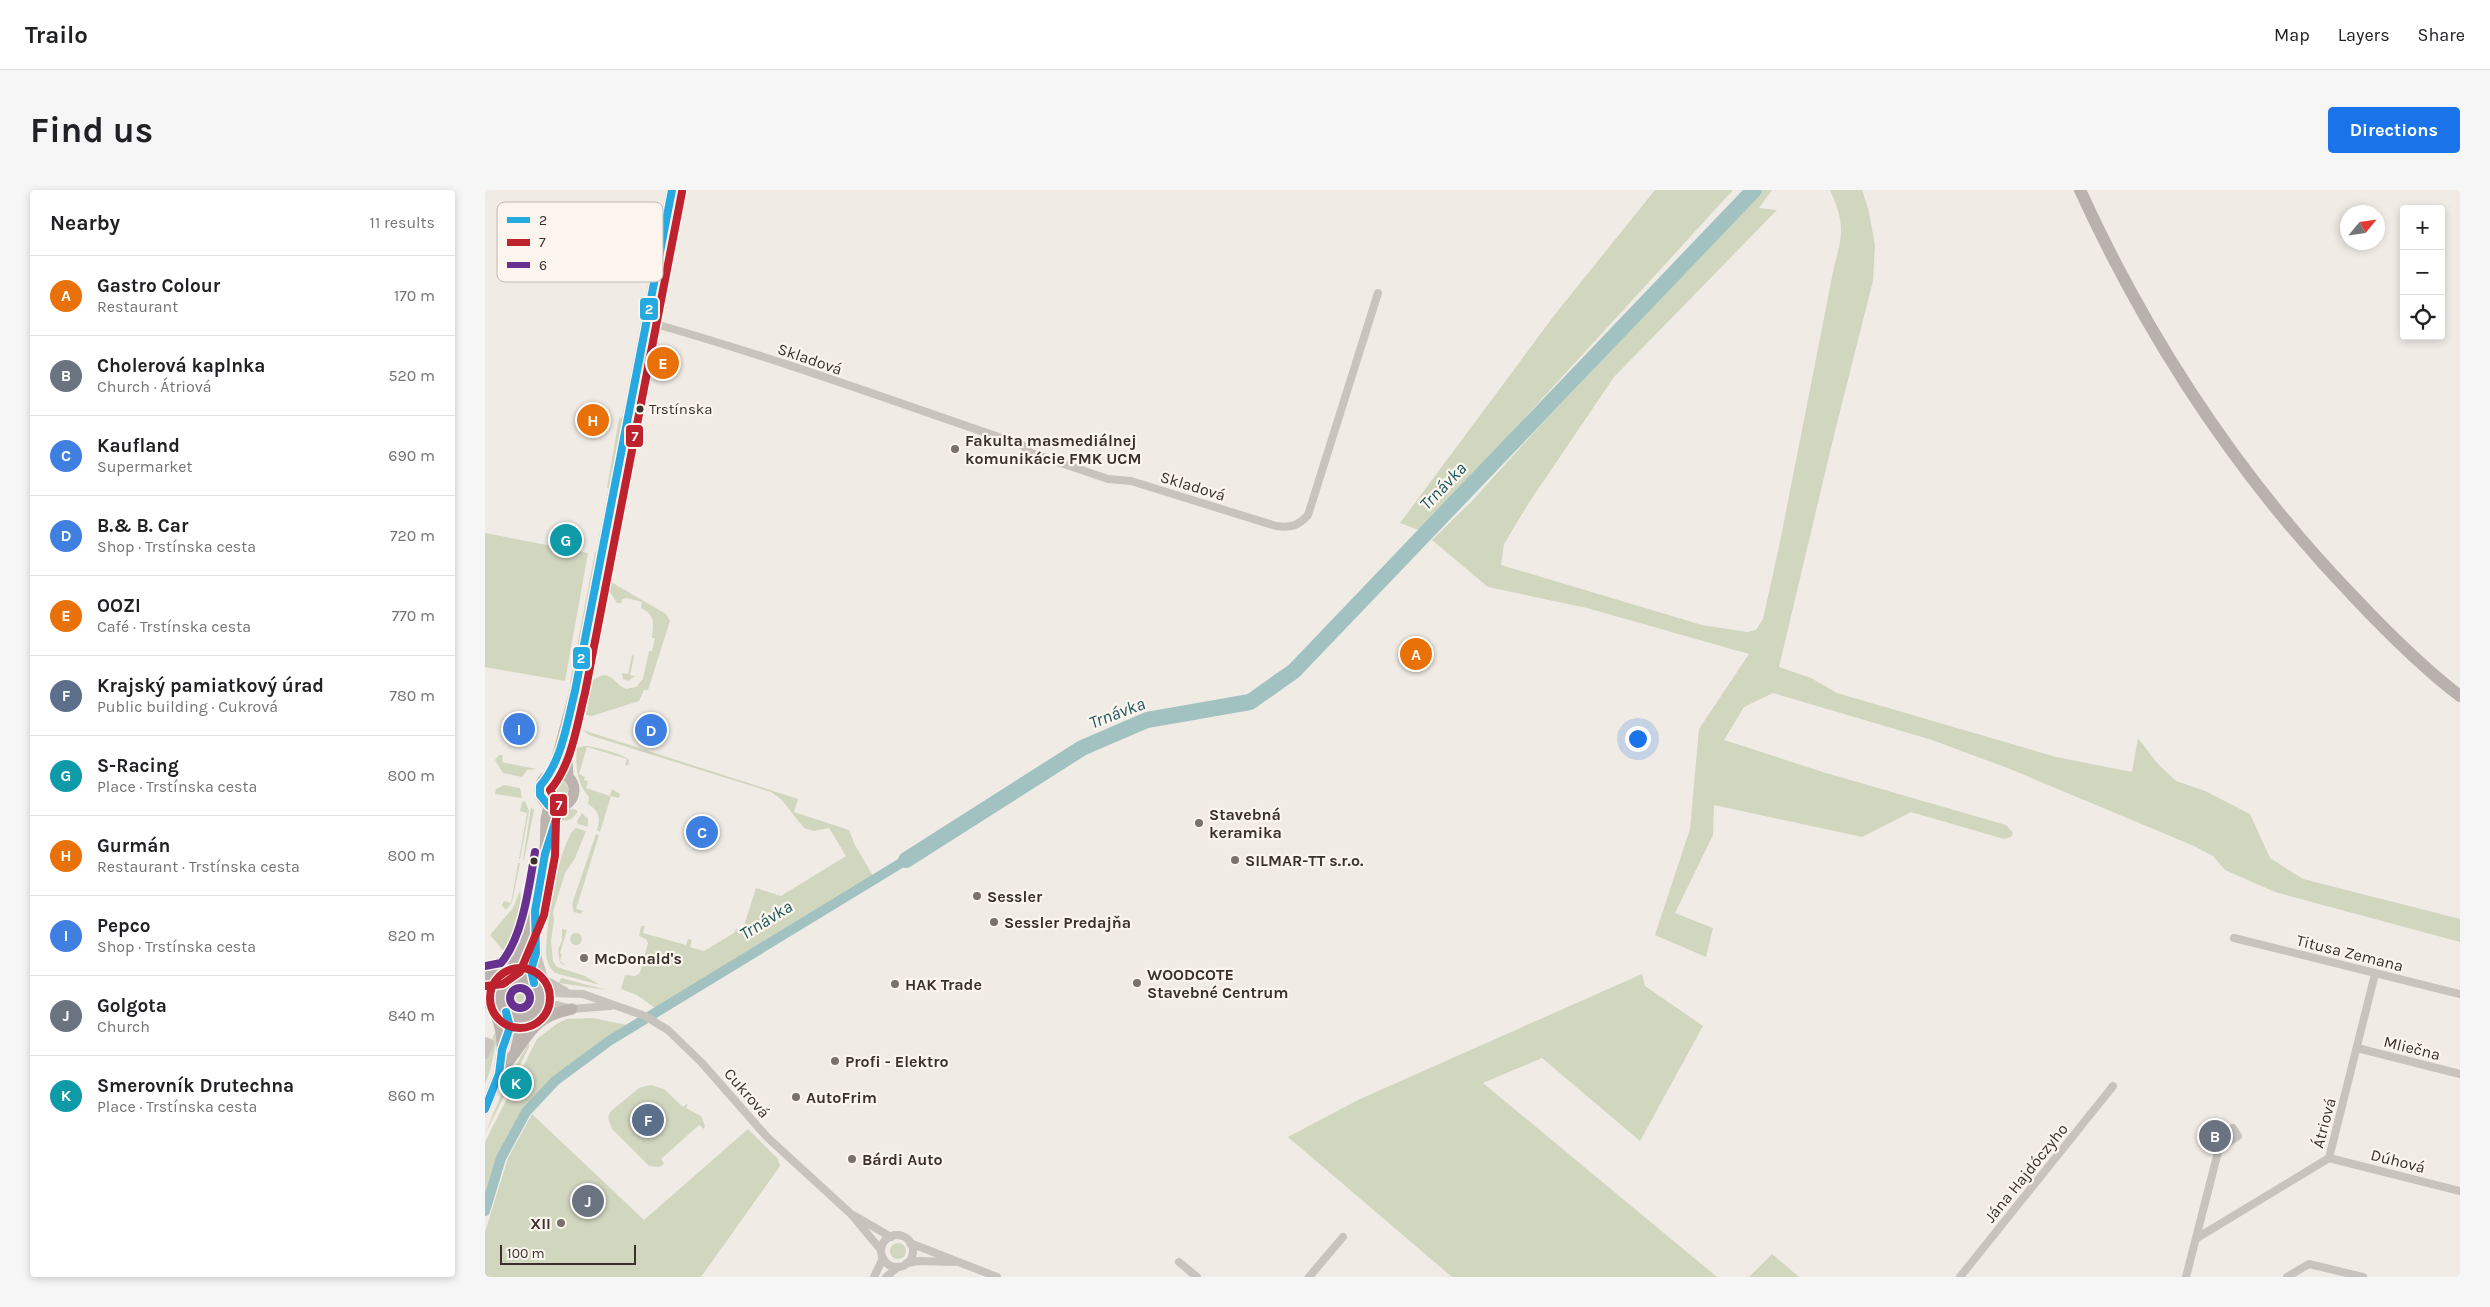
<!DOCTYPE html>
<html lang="en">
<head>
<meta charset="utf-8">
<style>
  body { margin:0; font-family:Karla,sans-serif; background:#f6f6f6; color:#202124 }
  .controls { position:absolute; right:15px; top:15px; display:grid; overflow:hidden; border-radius:5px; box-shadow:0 2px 8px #0003 }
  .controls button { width:45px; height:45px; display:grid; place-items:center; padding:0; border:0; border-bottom:1px solid #e0e0e0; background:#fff; color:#202124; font:25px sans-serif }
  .compass { position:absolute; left:1855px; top:15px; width:45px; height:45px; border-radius:50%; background:#fff; box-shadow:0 2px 8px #0003; rotate:61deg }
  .scale { position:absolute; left:15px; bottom:12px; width:136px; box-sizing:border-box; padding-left:5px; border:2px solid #3b302b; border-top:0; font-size:14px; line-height:18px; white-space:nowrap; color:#3b302b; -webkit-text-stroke:4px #fbf5ee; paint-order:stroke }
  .you { position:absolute; left:1152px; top:548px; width:18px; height:18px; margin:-12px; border:4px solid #fff; border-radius:50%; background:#1a73e8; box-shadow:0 0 0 8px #1a73e833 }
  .badge { display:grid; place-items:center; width:32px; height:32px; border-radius:50%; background:#1a73e8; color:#fff; font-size:16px; font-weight:700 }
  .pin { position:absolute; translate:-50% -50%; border:2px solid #fff; box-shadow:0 1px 5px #0006 }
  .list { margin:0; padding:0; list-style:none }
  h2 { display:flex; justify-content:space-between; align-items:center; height:65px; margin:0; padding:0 20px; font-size:21px }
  h2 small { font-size:16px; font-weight:400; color:#757577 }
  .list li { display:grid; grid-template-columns:32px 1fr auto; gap:15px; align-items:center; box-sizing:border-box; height:80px; padding:0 20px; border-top:1px solid #e0e0e0 }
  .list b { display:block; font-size:19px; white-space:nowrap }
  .list p { margin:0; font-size:16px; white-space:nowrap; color:#757577 }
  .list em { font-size:16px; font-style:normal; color:#757577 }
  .icon { flex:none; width:28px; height:28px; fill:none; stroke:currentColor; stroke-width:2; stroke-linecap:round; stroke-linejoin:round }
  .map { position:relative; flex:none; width:1975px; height:1087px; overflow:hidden; border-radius:5px }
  header { display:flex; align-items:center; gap:30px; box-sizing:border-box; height:70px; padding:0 25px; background:#fff; border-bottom:1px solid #e0e0e0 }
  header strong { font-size:24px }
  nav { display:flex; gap:28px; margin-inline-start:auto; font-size:18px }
  .intro { display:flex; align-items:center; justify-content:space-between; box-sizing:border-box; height:120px; padding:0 30px }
  h1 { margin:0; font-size:35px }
  .button { padding:12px 22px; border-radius:5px; background:#1a73e8; color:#fff; font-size:18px; font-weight:700 }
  main { display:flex; gap:30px; padding:0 30px }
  aside { flex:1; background:#fff; border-radius:5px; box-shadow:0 2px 8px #0003 }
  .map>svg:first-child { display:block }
  .green { fill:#d1d6bf }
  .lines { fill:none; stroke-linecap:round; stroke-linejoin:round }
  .canal { stroke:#a1c2c1; stroke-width:10 }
  .river { stroke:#a1c2c1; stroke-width:16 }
  .street { stroke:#c9c3be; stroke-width:8 }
  .secondary { stroke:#bab3ae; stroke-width:11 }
  .primary { stroke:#b8b1ad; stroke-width:12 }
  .bus-1-casing { stroke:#fbf5ee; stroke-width:11 }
  .bus-2-casing { stroke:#fbf5ee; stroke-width:11 }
  .bus-3-casing { stroke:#fbf5ee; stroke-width:11 }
  .bus-1 { stroke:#26a9e1; stroke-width:8 }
  .bus-2 { stroke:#be222f; stroke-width:8 }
  .bus-3 { stroke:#66318f; stroke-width:8 }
  .bus-dot { fill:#3b302b; stroke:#fbf5ee; stroke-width:2 }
  .poi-dot { fill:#7a716c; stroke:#fbf5ee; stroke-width:2 }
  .labels { text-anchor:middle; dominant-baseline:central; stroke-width:4.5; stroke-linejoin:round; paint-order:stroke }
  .bus-label { font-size:15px; fill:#3b302b; stroke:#fbf5ee; text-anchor:start }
  .street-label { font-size:16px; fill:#3b302b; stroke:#fbf5ee }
  .poi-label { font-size:16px; font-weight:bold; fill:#3b302b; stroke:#fbf5ee; text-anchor:start }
  .water-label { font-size:18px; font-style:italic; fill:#1f5a5e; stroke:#fbf5ee }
  .key { fill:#fbf5ee; stroke:#c1bab4; stroke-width:1 }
  .key-label { font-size:14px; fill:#3b302b }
  .line-badge { stroke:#fbf5ee; stroke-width:2 }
  .badge-label { font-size:14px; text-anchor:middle; font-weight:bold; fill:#fff }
</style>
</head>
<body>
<header>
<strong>Trailo</strong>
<nav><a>Map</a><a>Layers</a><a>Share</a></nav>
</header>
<div class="intro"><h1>Find us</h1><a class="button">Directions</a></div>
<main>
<aside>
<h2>Nearby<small>11 results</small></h2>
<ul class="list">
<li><span class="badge" style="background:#e8710a">A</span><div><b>Gastro Colour</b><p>Restaurant</p></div><em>170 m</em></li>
<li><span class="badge" style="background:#6b7280">B</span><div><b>Cholerová kaplnka</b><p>Church · Átriová</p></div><em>520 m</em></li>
<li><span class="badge" style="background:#3f7fe0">C</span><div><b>Kaufland</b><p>Supermarket</p></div><em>690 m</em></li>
<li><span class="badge" style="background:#3f7fe0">D</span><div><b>B.&amp; B. Car</b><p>Shop · Trstínska cesta</p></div><em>720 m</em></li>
<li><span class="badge" style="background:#e8710a">E</span><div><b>OOZI</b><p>Café · Trstínska cesta</p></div><em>770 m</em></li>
<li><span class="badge" style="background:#5c6f8a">F</span><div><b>Krajský pamiatkový úrad</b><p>Public building · Cukrová</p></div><em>780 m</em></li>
<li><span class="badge" style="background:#0f9aa8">G</span><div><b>S-Racing</b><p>Place · Trstínska cesta</p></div><em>800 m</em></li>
<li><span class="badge" style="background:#e8710a">H</span><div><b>Gurmán</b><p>Restaurant · Trstínska cesta</p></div><em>800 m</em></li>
<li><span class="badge" style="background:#3f7fe0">I</span><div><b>Pepco</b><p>Shop · Trstínska cesta</p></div><em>820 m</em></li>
<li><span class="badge" style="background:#6b7280">J</span><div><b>Golgota</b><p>Church</p></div><em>840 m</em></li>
<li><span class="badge" style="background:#0f9aa8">K</span><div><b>Smerovník Drutechna</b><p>Place · Trstínska cesta</p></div><em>860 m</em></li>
</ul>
</aside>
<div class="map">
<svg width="1975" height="1087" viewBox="0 0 1975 1087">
  <rect width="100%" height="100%" fill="#f0ebe5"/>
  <g class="green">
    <path d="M 1170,0 L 1248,0 L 936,341 L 915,333 L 1071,123 Z"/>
    <path d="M 1278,0 L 1287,0 L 1274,18 L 1292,20 L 1129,187 L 1045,311 L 1019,354 L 1016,375 L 1217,435 L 1262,442 L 1271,440 L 1278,429 L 1294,357 L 1349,77 C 1358,44 1360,33 1345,0 L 1377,0 L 1383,18 L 1390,55 L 1388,91 L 1349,245 L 1294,477 L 1326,488 L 1352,503 L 1571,567 L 1647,582 L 1653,548 L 1672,573 L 1691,591 L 1720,601 L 1765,624 L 1785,668 L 1818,689 L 1975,729 L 1975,752 L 1790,702 L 1740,680 L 1728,666 L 1709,656 L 1525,579 L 1447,550 L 1288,503 L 1259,517 L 1239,550 L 1341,583 L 1521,635 L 1528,643 L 1526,647 L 1519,649 L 1426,622 L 1377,647 L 1229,615 L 1228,645 L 1190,723 L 1228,738 L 1221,767 L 1170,745 L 1205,639 L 1214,539 L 1264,464 L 1102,418 L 1003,397 L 947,350 L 987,311 L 1054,237 Z"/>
    <path d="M 138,226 L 124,298 L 122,298 L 134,229 Z"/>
    <path d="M 0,343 L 103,363 L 80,491 L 0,477 Z"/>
    <path d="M 110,362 L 111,362 L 87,494 L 85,493 Z"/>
    <path d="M 126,392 L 181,424 L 185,431 L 163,500 L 159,500 L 154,511 L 107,526 L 101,525 L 107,491 C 126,477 126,492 141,499 L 151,497 L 158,489 L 164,461 L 167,461 L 170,448 L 167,448 C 169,433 170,425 156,418 L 157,412 L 142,408 L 137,409 L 136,413 L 132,413 L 124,400 Z"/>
    <path d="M 116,418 L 118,418 L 107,474 L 102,467 L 110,424 Z"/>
    <path d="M 147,465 L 149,466 L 145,485 L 150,486 L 143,491 L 138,489 L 137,483 L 143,484 Z"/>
    <path d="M 98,540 L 313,609 L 309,622 L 364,640 L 370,655 L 388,686 L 170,818 L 152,805 L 136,799 L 140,785 L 150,786 L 155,783 L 163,753 L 161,749 L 154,746 L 156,736 L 160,736 L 158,743 L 201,755 L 203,749 L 207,750 L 205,757 L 219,761 L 249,743 L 251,739 L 258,739 L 271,698 L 296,706 L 361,666 L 344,638 L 329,641 L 319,638 L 296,609 L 286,602 L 104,545 Z"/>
    <path d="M 99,556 C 108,556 139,564 144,570 L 143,575 L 140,576 L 142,569 L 102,557 L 94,584 L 100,587 L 99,590 L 103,591 L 101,598 L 125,606 L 127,599 L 135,604 L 134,608 L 126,606 L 115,642 L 112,640 C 116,628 114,621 103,614 L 104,607 C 92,594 90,575 92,558 Z"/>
    <path d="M 14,565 L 18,565 L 17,572 L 51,579 L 42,580 L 37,587 L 18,583 L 10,570 Z"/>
    <circle cx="72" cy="600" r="11"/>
    <path d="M 19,595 L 35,598 L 37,608 L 10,604 L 11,599 Z"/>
    <path d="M 40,611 L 44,621 L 35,669 L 34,669 L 42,623 L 35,621 L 37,612 Z"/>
    <path d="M 46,617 L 49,620 L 39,670 L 38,670 Z"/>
    <path d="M 89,619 L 93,621 C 88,629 84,632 75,630 L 80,620 Z"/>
    <path d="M 97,623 L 103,629 L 103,637 L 93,634 L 92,631 Z"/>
    <path d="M 91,638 L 101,641 L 90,668 L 80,683 L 68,722 L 69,729 L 66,751 L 68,771 L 72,777 L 100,786 L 115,795 L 70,783 C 66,779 63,775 62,770 C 58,747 74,649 91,638 Z"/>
    <path d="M 111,644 L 114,645 L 91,719 L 98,721 L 95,724 L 89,722 L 87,714 Z"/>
    <path d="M 33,673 L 35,673 L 27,712 L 21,720 L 17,715 L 19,711 L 26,713 Z"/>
    <path d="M 68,690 L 62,718 L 58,773 L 63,704 Z"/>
    <path d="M 35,701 C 38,716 30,750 22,765 L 5,745 L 28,718 Z"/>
    <path d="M 77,739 L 82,740 L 75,763 L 77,764 L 75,771 L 82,776 L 75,773 L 73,760 L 77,750 Z"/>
    <circle cx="91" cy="749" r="6"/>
    <path d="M 1157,784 L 1160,796 L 1218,836 L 1155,951 L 1057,868 L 998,893 L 1232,1087 L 967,1087 L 803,947 L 875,909 Z"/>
    <path d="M 76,788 L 122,800 L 74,793 Z"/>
    <circle cx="35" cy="808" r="13"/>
    <path d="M 108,828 L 142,835 C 87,870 37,907 13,971 C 8,985 4,1000 0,1015 L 0,952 L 52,849 L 73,833 L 82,829 Z"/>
    <path d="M 9,844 L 13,844 L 5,881 L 0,894 L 0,871 Z"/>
    <path d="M 44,852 L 44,857 L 0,944 L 20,895 Z"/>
    <path d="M 166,895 L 179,899 L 198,917 L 203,913 L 201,918 L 216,926 L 220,936 L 219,939 L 214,935 L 176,969 L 179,974 L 174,977 L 164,976 L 127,939 L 123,928 L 125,922 L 154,898 Z"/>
    <path d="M 47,924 L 159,1030 L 263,939 L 293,969 L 295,976 L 216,1087 L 0,1087 L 0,1042 L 23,968 Z"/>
    <circle cx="413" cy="1061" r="8"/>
    <path d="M 1287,1064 L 1314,1087 L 1264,1087 Z"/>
  </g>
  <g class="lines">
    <path class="canal" d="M 0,1021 L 16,968 L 41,922 L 70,891 L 124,851 L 421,670"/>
    <path class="river" d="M 421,670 L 597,558 L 662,530 L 765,512 L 809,481 L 1269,0"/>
    <g class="street">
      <path d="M 163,132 C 289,167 413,213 537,255 L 546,263 L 623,289 L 646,291 L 791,336 C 806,338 813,336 823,325 L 893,103"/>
      <path d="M 1749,748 L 1975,804"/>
      <path d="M 52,764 L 59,789 L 80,801"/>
      <path d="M 53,798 L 65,803 L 98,804 L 160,826 L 183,840 L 217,873 L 282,947 L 366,1024 L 396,1060"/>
      <path d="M 52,819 L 72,815 L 87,819 L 125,816"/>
      <path d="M 0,851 L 5,853 L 0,865"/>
      <path d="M 1872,858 L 1975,884"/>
      <path d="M 1844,968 L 1975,1001"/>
      <path d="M 368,1025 L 406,1047"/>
      <circle cx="412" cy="1061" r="16"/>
      <path d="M 1712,1048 L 1844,968 L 1890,784"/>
      <path d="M 425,1053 L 512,1087"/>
      <path d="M 694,1072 L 712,1087"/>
      <path d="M 422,1073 L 433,1071 L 470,1072"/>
      <path d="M 389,1087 L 398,1068"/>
      <path d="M 401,1087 L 413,1077"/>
      <path d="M 824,1087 L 858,1047"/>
      <path d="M 1475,1087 L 1628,896"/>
      <path d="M 1701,1087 L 1734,958 L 1753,946 L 1748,938"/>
      <path d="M 1802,1087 L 1824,1074 L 1878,1087"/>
    </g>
    <g class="secondary">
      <circle cx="72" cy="600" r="17"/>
      <path d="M 65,585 L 72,568 L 90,501 L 187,0"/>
      <path d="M 83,587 L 82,571 L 86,541"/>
      <path d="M 64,654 L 75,617"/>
      <path d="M 0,786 C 19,785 26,779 34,762"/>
      <circle cx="35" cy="808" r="20"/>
      <path d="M 30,788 L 35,779 L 37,754 L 50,721 L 60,664 L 61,629 L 64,616"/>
      <path d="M 49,793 L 46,780 L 51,763 L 50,721"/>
      <path d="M 0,809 C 12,822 17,839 17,856"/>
      <path d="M 30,863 C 48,837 54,826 87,819"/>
      <path d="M 14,884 L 30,863 L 36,837 L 42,827"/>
      <path d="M 0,919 L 14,884 L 17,860 L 25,837 L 21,822"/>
    </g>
    <path class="primary" d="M 1595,0 C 1664,151 1755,289 1870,408 C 1903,443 1937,477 1975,506"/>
    <g class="bus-1-casing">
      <g id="bus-1">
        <path d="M 64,616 L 55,605 L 55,596 C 77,571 82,533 90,501 L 187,0"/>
        <path d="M 49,793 L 46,780 L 51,763 L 50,721 L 60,664 L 75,617"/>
        <path d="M 0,919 L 14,884 L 17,860 L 25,837 L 21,822"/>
      </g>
    </g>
    <g class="bus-2-casing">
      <g id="bus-2">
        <circle cx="35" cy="808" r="30"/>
        <path d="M 1,796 L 18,794 L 35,782 L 59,725 L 70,666 L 71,630 L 74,616 L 65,600 C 87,575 92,534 100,503 L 197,2"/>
      </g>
    </g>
    <g class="bus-3-casing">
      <g id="bus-3">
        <path d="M 0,776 L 16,773 C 38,747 44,696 50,662"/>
        <circle cx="35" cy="808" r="10"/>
      </g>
    </g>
    <use href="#bus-1" class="bus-1"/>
    <use href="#bus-2" class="bus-2"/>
    <use href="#bus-3" class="bus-3"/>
  </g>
  <g class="bus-dot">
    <circle cx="155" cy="219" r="4.5"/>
    <circle cx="49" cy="671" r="4.5"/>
  </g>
  <g class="poi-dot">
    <circle cx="470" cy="259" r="5"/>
    <circle cx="714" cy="633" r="5"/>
    <circle cx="750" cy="670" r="5"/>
    <circle cx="492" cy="706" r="5"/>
    <circle cx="509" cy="732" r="5"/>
    <circle cx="99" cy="768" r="5"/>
    <circle cx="652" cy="793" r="5"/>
    <circle cx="410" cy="794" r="5"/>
    <circle cx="350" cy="871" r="5"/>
    <circle cx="311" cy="907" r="5"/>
    <circle cx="367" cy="969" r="5"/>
    <circle cx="76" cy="1033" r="5"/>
  </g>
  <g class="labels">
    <g class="bus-label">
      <text x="164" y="219">Trstínska</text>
    </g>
    <g class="street-label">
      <text transform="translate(325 169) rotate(19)">Skladová</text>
      <text transform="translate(708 296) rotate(17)">Skladová</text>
      <text transform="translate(1865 763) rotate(14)">Titusa Zemana</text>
      <text transform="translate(1927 858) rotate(14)">Mliečna</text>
      <text transform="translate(262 903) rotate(49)">Cukrová</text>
      <text transform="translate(1839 933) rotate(-75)">Átriová</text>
      <text transform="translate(1913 971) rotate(14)">Dúhová</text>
      <text transform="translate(1541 983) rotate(-51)">Jána Hajdóczyho</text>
    </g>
    <g class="poi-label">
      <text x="480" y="250">Fakulta masmediálnej<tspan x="480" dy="18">komunikácie FMK UCM</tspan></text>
      <text x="724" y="624">Stavebná<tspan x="724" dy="18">keramika</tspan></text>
      <text x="760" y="670">SILMAR-TT s.r.o.</text>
      <text x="502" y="706">Sessler</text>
      <text x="519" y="732">Sessler Predajňa</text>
      <text x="109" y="768">McDonald's</text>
      <text x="662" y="784">WOODCOTE<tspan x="662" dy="18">Stavebné Centrum</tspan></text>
      <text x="420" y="794">HAK Trade</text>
      <text x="360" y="871">Profi - Elektro</text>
      <text x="321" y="907">AutoFrim</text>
      <text x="377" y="969">Bárdi Auto</text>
      <text x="66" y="1033" text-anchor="end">XII</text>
    </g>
    <g class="water-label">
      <text transform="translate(958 296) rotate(-46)">Trnávka</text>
      <text transform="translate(632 523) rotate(-21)">Trnávka</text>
      <text transform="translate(281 730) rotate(-32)">Trnávka</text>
    </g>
  </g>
  <rect x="12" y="12" width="166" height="80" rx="8" class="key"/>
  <rect x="22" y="27" width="23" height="6" fill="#26a9e1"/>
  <rect x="22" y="49" width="23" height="7" fill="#be222f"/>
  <rect x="22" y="72" width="23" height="6" fill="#66318f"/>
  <g class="key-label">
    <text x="54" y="35">2</text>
    <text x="54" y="57">7</text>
    <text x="54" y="80">6</text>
  </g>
  <g class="line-badge">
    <rect x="154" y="107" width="20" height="24" rx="5" fill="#26a9e1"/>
    <rect x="140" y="234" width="19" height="24" rx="5" fill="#be222f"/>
    <rect x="87" y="456" width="19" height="24" rx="5" fill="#26a9e1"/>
    <rect x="64" y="603" width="19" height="24" rx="5" fill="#be222f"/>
  </g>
  <g class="badge-label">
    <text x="164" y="124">2</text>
    <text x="150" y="251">7</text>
    <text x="96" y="473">2</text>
    <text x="74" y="620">7</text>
  </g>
</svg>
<div class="controls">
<button>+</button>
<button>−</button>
<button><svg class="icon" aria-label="locate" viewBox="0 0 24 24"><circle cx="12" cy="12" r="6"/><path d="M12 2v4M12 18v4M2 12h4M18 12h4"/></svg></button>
</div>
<svg class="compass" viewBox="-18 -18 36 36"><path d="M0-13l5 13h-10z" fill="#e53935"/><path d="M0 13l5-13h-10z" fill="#757577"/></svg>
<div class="scale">100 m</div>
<div class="you"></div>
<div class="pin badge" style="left:931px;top:464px;background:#e8710a">A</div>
<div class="pin badge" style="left:1730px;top:946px;background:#6b7280">B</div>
<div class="pin badge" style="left:217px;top:642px;background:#3f7fe0">C</div>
<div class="pin badge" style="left:166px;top:540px;background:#3f7fe0">D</div>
<div class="pin badge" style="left:178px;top:173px;background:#e8710a">E</div>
<div class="pin badge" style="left:163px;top:930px;background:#5c6f8a">F</div>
<div class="pin badge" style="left:81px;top:350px;background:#0f9aa8">G</div>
<div class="pin badge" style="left:108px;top:230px;background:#e8710a">H</div>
<div class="pin badge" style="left:34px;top:539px;background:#3f7fe0">I</div>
<div class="pin badge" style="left:103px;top:1011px;background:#6b7280">J</div>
<div class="pin badge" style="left:31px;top:893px;background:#0f9aa8">K</div>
</div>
</main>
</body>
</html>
